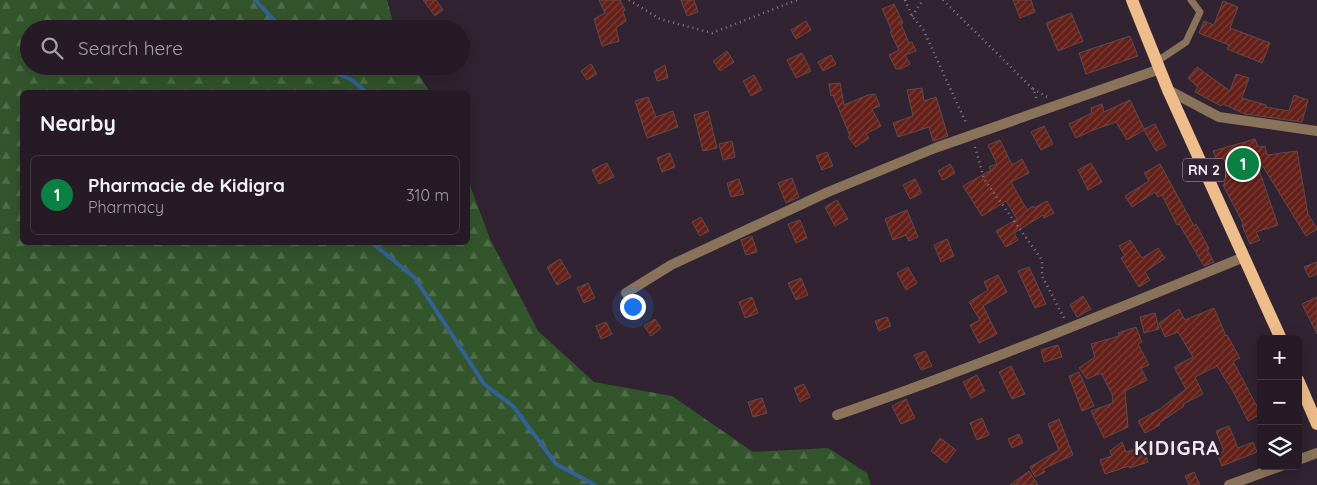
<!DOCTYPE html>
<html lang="en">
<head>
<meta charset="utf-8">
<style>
  body { margin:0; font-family:Quicksand,sans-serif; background:#312732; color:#f1f3f6 }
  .controls { position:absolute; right:15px; bottom:15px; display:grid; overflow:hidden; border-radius:8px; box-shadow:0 5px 20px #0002 }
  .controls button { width:45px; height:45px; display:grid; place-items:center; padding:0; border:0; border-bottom:1px solid #423842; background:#251a25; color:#f1f3f6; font:25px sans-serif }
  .you { position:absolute; left:632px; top:306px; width:18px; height:18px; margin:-12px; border:4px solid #fff; border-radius:50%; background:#1a73e8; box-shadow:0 0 0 8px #1a73e833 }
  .badge { display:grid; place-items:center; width:32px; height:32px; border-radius:50%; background:#0b8043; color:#fff; font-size:16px; font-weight:700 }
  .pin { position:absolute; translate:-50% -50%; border:2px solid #fff; box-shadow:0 1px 5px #0006 }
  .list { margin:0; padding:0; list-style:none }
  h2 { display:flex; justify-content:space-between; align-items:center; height:65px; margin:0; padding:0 20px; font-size:21px }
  h2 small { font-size:16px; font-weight:400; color:#a3a1a7 }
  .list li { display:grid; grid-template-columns:32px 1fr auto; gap:15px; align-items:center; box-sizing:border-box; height:80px; margin:0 10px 10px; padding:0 10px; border:1px solid #423842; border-radius:8px }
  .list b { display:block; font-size:19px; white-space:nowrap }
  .list p { margin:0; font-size:16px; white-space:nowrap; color:#a3a1a7 }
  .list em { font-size:16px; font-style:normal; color:#a3a1a7 }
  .icon { flex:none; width:28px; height:28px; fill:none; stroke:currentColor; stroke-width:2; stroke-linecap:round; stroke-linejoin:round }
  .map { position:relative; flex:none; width:1317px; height:485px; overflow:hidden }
  .search { position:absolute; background:#251a25; box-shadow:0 5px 20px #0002; left:20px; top:20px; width:450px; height:55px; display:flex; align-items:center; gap:12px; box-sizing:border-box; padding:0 18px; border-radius:28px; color:#a3a1a7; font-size:19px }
  .panel { position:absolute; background:#251a25; box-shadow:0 5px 20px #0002; left:20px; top:90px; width:450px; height:155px; border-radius:8px }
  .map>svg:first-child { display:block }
  .forest { fill:url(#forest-firs) }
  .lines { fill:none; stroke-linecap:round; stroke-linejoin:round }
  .stream { stroke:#326398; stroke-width:4 }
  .building { fill:url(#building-hatch); stroke:#634b48 }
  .path { stroke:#8a7e8a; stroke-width:2.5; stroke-dasharray:1 4; stroke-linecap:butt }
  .lane { stroke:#8a735b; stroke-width:7 }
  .street { stroke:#8a735b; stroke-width:10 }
  .primary { stroke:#edbd8b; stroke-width:12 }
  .labels { text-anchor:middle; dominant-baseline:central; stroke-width:4.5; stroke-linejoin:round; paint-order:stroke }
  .shield { fill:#312331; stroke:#b9aeb8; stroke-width:1 }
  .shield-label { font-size:14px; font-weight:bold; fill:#f3e9f2 }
  .district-label { font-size:20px; font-weight:bold; letter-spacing:1px; fill:#f3e9f2; stroke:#312331 }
</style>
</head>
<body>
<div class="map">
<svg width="1317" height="485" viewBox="0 0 1317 485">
  <defs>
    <pattern id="forest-firs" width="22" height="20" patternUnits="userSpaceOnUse" patternTransform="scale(1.25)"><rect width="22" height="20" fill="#33552c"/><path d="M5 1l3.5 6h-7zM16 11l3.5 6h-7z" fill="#516d4b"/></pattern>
    <pattern id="building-hatch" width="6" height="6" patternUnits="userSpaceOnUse" patternTransform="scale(1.25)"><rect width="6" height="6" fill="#642019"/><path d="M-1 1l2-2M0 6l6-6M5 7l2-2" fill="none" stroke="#7b403b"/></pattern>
  </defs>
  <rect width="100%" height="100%" fill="#312331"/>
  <path class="forest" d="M 0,0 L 387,0 L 395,29 L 29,29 L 29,66 L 413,66 L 430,92 L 22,92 L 22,242 L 468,242 L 468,180 L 490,239 L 538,331 L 594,382 L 672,396 L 753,452 L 828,448 L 867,473 L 871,485 L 0,485 Z"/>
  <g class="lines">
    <g class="stream">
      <path d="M 255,0 L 283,29"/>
      <path d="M 319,66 L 352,80 L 366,92"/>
      <path d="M 371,242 L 415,278 L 484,384 L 513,406 L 556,464 L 595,485"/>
    </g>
  </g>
  <g class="building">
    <path d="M 423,0 L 436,0 L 443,10 L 435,16 Z"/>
    <path d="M 599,0 L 620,0 L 625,10 L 623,11 L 626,21 L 616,28 L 619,41 L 602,46 L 594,19 L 605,13 Z"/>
    <path d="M 681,0 L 694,0 L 698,12 L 687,16 Z"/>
    <path d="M 1013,0 L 1031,0 L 1035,12 L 1020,18 Z"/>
    <path d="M 1223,1 L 1238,7 L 1230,28 L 1270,43 L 1262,63 L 1227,49 L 1229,45 L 1199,33 L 1204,21 L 1214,25 Z"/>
    <path d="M 894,4 L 903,23 L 901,24 L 909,43 L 912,42 L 916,51 L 905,55 L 910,64 L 901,69 L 896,69 L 889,55 L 899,50 L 890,32 L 892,31 L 882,9 Z"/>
    <path d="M 1071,13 L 1083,41 L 1058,51 L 1046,23 Z"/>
    <path d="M 806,21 L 811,30 L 796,39 L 791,30 Z"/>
    <path d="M 1130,36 L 1138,56 L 1086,74 L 1079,53 Z"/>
    <path d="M 727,51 L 734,62 L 720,71 L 713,61 Z"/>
    <path d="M 802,53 L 811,71 L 796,78 L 787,60 Z"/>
    <path d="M 831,55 L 836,64 L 823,71 L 818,62 Z"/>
    <path d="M 591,64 L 597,74 L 587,80 L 581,71 Z"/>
    <path d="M 665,65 L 668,78 L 657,81 L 654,71 Z"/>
    <path d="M 1197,67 L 1230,91 L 1236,74 L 1249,78 L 1242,98 L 1266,105 L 1266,107 L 1289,111 L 1294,95 L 1308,100 L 1302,122 L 1245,114 L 1223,104 L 1221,106 L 1195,92 L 1198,87 L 1188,78 Z"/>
    <path d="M 754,75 L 762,90 L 751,96 L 743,81 Z"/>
    <path d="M 840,83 L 844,105 L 868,95 L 875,94 L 880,106 L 872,109 L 881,126 L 866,134 L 869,138 L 856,147 L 848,137 L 850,136 L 833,95 L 831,96 L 829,84 Z"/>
    <path d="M 922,88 L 924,101 L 936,97 L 948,136 L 933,141 L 929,127 L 898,137 L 893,123 L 913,116 L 907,90 Z"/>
    <path d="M 648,97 L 656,117 L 673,111 L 678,127 L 647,138 L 635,101 Z"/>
    <path d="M 1130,100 L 1144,129 L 1155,124 L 1166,146 L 1156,151 L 1144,130 L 1127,140 L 1116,122 L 1091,131 L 1076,138 L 1069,124 L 1092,113 L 1091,108 L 1102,104 L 1104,112 Z"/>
    <path d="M 708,111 L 717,148 L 703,151 L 694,115 Z"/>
    <path d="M 1044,126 L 1053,144 L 1041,150 L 1031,132 Z"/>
    <path d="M 1255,139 L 1258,147 L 1265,146 L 1267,155 L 1297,151 L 1308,214 L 1317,229 L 1306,236 L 1262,165 L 1258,167 L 1278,225 L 1256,232 L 1260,240 L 1250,244 L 1242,225 L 1244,225 L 1223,185 L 1225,184 L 1215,162 L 1217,161 L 1213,151 Z"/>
    <path d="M 1000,140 L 1012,165 L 1022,159 L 1029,173 L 1011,182 L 1027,210 L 1033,206 L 1034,208 L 1047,201 L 1054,213 L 1044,218 L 1043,215 L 1014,233 L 1018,240 L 1006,247 L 996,231 L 1017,219 L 1006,201 L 982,216 L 963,186 L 991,170 L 989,167 L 997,164 L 988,145 Z"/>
    <path d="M 732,141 L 735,157 L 723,160 L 719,144 Z"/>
    <path d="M 827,152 L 833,166 L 822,170 L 816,156 Z"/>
    <path d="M 670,153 L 675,167 L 662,172 L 657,158 Z"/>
    <path d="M 607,163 L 614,177 L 599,184 L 592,170 Z"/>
    <path d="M 1091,163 L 1102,182 L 1088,190 L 1078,170 Z"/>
    <path d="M 950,164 L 955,173 L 943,180 L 938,171 Z"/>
    <path d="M 1160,164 L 1194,226 L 1196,224 L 1209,249 L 1207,250 L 1214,262 L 1204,266 L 1179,224 L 1177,225 L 1162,195 L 1158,197 L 1155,192 L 1132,207 L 1125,196 L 1149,181 L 1144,173 Z"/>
    <path d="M 792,178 L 799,197 L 786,203 L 778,183 Z"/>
    <path d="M 739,179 L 744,194 L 731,197 L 727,183 Z"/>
    <path d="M 915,179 L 922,193 L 910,199 L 903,185 Z"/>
    <path d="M 837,200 L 848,219 L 835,226 L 825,207 Z"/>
    <path d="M 907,210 L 918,237 L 909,241 L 906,235 L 893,240 L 885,219 Z"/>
    <path d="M 701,217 L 709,231 L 700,236 L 692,222 Z"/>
    <path d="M 800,220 L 807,238 L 796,243 L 788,224 Z"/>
    <path d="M 752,236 L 757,252 L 746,255 L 741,240 Z"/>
    <path d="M 947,239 L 954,256 L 941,262 L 934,245 Z"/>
    <path d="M 1130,240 L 1142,258 L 1158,248 L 1165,258 L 1145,272 L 1150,280 L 1139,287 L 1121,258 L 1125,256 L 1119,246 Z"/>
    <path d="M 560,259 L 571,277 L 557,285 L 547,267 Z"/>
    <path d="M 1317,262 L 1317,274 L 1309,277 L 1304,267 Z"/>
    <path d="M 908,267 L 917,283 L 906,290 L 897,273 Z"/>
    <path d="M 1029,267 L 1046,304 L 1035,308 L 1018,271 Z"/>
    <path d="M 998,275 L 1007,292 L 983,306 L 997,334 L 979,343 L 970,325 L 980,320 L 969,302 L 988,290 L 984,282 Z"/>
    <path d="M 801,278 L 808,295 L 796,300 L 788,283 Z"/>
    <path d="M 588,283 L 595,298 L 584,303 L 577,288 Z"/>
    <path d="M 1083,296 L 1091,309 L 1077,317 L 1070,305 Z"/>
    <path d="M 752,297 L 758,313 L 745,318 L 739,302 Z"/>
    <path d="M 1317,297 L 1317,334 L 1302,304 Z"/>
    <path d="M 1214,308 L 1226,336 L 1227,335 L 1240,358 L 1233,361 L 1261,414 L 1248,421 L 1233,391 L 1217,366 L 1195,377 L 1203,394 L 1183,404 L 1184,406 L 1159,423 L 1160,425 L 1145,433 L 1138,421 L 1160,409 L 1186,389 L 1174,367 L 1193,357 L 1178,332 L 1165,337 L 1159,323 L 1179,309 L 1185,320 Z"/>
    <path d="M 1155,313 L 1159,329 L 1144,333 L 1140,317 Z"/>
    <path d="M 887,317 L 891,326 L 879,331 L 875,321 Z"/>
    <path d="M 655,319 L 661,328 L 651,336 L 644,326 Z"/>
    <path d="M 606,322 L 612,334 L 601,339 L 596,326 Z"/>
    <path d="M 1136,327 L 1142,342 L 1138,344 L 1149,365 L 1141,368 L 1147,380 L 1125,391 L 1128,427 L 1104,438 L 1091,411 L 1113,403 L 1112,394 L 1101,373 L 1087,379 L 1079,368 L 1095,357 L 1091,344 L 1119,336 L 1118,333 Z"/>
    <path d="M 1058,345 L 1062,357 L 1044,362 L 1041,350 Z"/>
    <path d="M 925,351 L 932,366 L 921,370 L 914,355 Z"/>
    <path d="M 1011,366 L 1025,394 L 1012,399 L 999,372 Z"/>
    <path d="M 1079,372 L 1094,406 L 1082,411 L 1069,376 Z"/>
    <path d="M 977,375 L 985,391 L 971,398 L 963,382 Z"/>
    <path d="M 804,384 L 810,397 L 800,402 L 794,388 Z"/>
    <path d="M 762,398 L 767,413 L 753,417 L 748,402 Z"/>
    <path d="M 906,399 L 915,418 L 901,424 L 892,406 Z"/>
    <path d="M 982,418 L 989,435 L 977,440 L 970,423 Z"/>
    <path d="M 1059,419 L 1073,455 L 1043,469 L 1045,472 L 1035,477 L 1030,467 L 1059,450 L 1048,424 Z"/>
    <path d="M 1229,426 L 1238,448 L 1253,442 L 1257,452 L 1222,466 L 1217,454 L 1224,451 L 1216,431 Z"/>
    <path d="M 1019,434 L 1023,443 L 1012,448 L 1008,439 Z"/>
    <path d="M 940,438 L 956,450 L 946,463 L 931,451 Z"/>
    <path d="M 1122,442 L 1126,452 L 1143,447 L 1148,462 L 1130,468 L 1129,466 L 1105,474 L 1100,460 L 1112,456 L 1110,451 Z"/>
    <path d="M 1029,471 L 1038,485 L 1010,485 Z"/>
    <path d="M 1194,472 L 1200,485 L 1189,485 L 1185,476 Z"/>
  </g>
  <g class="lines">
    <g class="path">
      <path d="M 629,0 L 660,19 L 712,33 L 797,0"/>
      <path d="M 905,0 L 912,16 L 923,29 L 967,125"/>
      <path d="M 943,0 L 1033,89 L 1037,100"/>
      <path d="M 912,16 L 923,0"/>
      <path d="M 1033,89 L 1047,97"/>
      <path d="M 975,147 L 984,179 L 1042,260 L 1042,276 L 1064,318"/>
    </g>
    <path class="lane" d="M 1156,62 L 1186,42 L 1200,12 L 1191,0"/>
    <g class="street">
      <path d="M 1168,90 L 1219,117 L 1317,131"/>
      <path d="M 626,293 L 671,265 L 828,192 L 935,148 L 1160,69"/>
      <path d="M 837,415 C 974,368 1109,312 1244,257"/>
      <path d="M 1298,460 L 1317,453"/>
      <path d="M 1229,485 L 1281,466"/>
    </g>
    <g class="primary">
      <path d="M 1132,0 L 1168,90 L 1281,339"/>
      <path d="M 1298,380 L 1317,424"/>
    </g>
  </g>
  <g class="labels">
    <rect class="shield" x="1183" y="158.5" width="42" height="23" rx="4"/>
    <g class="shield-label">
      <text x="1204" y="170">RN 2</text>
    </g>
    <g class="district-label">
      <text x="1177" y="447">KIDIGRA</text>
    </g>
  </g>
</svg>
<div class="controls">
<button>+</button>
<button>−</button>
<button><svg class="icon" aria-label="layers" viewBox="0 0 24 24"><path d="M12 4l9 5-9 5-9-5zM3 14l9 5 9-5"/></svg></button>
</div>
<div class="you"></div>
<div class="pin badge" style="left:1243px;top:164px">1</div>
<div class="search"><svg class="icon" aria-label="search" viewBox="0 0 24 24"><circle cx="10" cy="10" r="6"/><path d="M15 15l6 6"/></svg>Search here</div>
<section class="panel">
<h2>Nearby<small></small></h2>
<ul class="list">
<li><span class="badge">1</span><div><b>Pharmacie de Kidigra</b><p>Pharmacy</p></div><em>310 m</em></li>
</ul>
</section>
</div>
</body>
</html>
